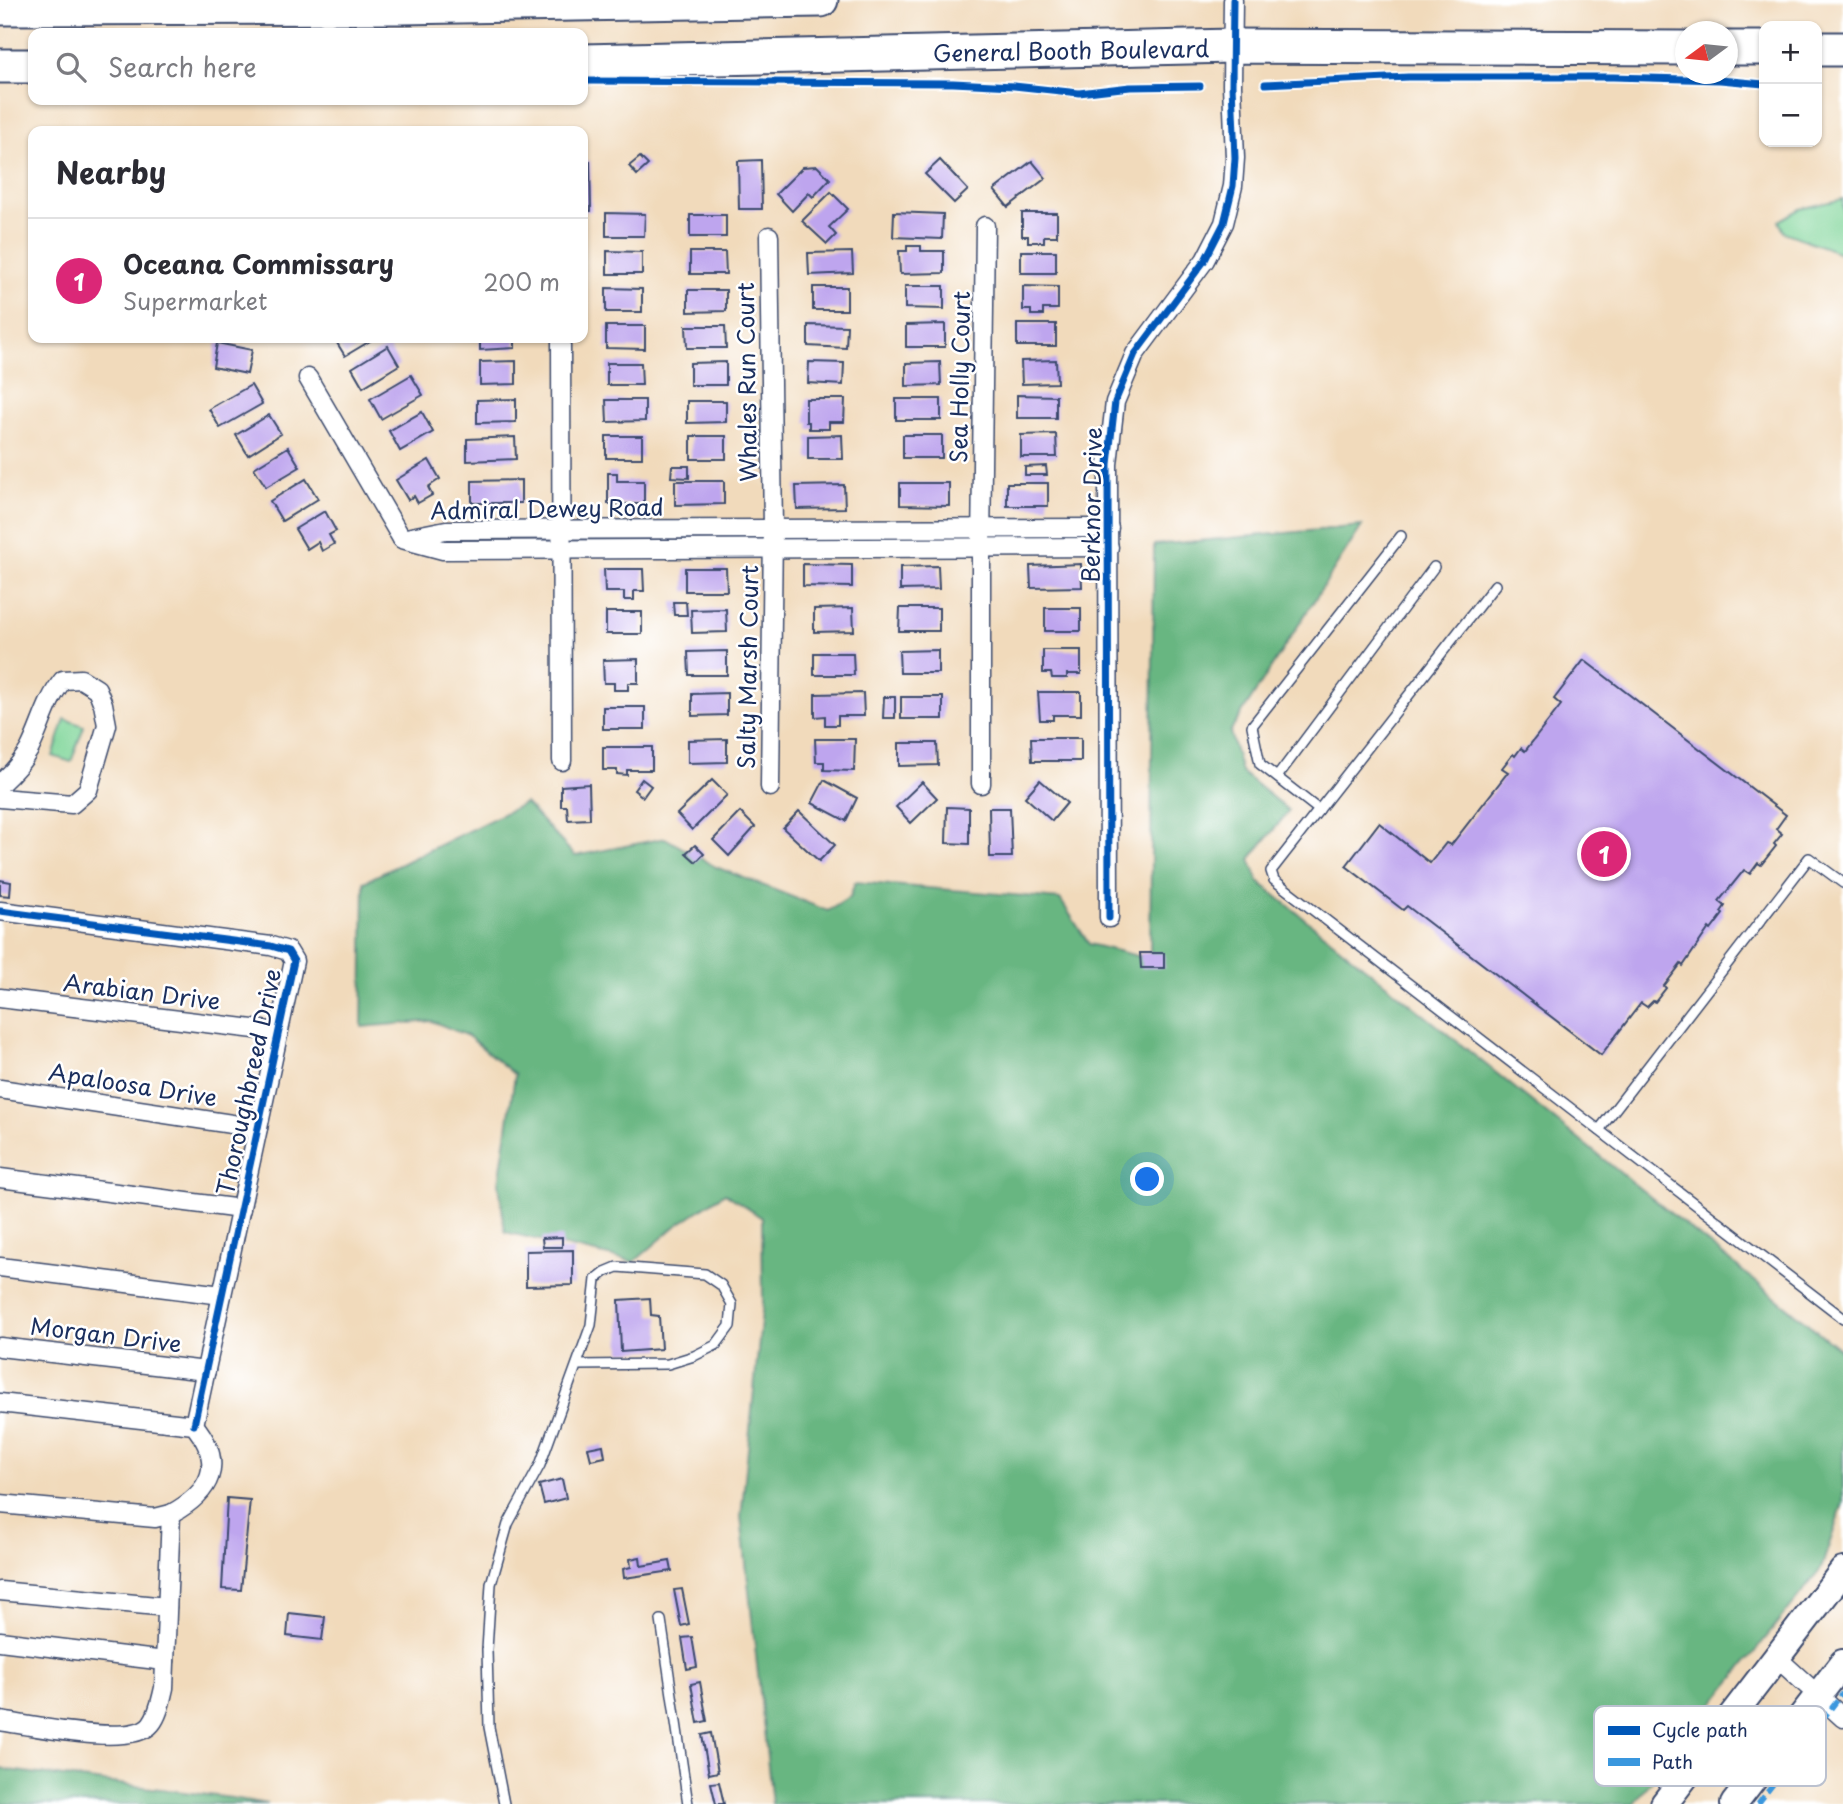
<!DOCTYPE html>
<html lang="en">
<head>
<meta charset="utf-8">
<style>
  body { margin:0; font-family:"Playpen Sans",sans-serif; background:#f2f2f3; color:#2b2b33 }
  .controls { position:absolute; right:21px; top:21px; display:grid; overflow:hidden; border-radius:14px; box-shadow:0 2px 5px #0004 }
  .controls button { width:63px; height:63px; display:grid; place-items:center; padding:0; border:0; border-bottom:2px solid #e1e1e2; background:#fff; color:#2b2b33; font:35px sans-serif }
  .compass { position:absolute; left:1675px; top:21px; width:63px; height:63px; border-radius:50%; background:#fff; box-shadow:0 2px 5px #0004; rotate:255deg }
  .you { position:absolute; left:1148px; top:1180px; width:24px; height:24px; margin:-18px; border:5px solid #fff; border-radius:50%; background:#1a73e8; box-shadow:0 0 0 10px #1a73e833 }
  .badge { display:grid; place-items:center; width:46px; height:46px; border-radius:50%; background:#db2777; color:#fff; font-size:23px; font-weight:700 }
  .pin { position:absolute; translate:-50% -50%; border:4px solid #fff; box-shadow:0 2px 7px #0006 }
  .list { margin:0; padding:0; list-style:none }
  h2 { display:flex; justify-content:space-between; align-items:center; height:91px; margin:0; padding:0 28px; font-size:30px }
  h2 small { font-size:23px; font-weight:400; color:#7c7c81 }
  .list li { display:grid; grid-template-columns:46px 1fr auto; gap:21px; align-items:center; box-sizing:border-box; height:126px; padding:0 28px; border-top:2px solid #e1e1e2 }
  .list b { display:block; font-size:26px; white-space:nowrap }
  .list p { margin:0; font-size:23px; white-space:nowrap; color:#7c7c81 }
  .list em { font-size:23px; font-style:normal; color:#7c7c81 }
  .icon { flex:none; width:38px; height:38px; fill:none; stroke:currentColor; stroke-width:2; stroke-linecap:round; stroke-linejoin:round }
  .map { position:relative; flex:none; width:1843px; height:1804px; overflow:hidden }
  .search { position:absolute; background:#fff; box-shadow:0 2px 5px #0004; left:28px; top:28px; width:560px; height:77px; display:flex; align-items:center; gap:18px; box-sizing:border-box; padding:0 24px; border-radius:14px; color:#7c7c81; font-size:26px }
  .panel { position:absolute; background:#fff; box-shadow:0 2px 5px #0004; left:28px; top:126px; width:560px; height:217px; border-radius:14px }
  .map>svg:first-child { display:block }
  .green { fill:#7fd599; stroke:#4d827c; stroke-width:2 }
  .forest { fill:#67b681; stroke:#417270; stroke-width:2 }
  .building { fill:#bea5ee }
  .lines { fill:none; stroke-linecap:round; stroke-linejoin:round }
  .lane-casing { stroke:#3b496c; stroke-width:12 }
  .street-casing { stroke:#3b496c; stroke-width:21 }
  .secondary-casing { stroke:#3b496c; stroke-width:30 }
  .highway-casing { stroke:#3b496c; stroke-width:37 }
  .lane { stroke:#fff; stroke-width:9 }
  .street { stroke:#fff; stroke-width:18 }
  .secondary { stroke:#fff; stroke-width:26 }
  .highway { stroke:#fff; stroke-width:33 }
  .quiet { stroke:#3a97de; stroke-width:5; stroke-dasharray:10 5; stroke-linecap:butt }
  .cycleway-casing { stroke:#fff; stroke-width:11 }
  .cycleway { stroke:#0057b8; stroke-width:7 }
  .labels { text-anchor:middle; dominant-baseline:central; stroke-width:5; stroke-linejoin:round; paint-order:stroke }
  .street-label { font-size:23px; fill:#1b2f5e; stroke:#fff }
  .key { fill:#fff; stroke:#bbc1cf; stroke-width:2 }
  .key-label { font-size:19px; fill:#1b2f5e }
</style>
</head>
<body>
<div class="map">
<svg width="1843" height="1804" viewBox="0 0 1843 1804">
  <rect width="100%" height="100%" fill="#fff"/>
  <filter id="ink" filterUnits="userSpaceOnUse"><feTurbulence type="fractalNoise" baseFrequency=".0143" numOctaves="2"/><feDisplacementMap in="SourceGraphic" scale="14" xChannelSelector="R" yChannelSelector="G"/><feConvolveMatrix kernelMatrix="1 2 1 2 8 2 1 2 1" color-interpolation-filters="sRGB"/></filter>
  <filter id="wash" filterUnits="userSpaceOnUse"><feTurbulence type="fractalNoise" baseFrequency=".00686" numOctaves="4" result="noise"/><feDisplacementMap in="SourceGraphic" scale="28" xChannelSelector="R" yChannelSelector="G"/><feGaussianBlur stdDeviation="1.57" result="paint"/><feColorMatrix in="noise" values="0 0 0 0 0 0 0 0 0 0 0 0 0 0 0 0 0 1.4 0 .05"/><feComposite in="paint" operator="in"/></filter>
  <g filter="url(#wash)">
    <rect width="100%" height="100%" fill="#f1dabb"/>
    <g class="green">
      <path d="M 1843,199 L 1843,254 L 1784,232 L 1779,221 L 1800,209 Z"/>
      <path d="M 65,719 L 84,726 L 71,762 L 53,756 Z"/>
    </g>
    <g class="forest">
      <path d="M 1362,526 L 1230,732 L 1241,772 L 1289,811 L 1250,859 L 1259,882 L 1843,1352 L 1843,1503 L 1821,1569 L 1633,1804 L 772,1804 L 741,1517 L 763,1302 L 762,1218 L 725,1193 L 676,1226 L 634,1262 L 505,1232 L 499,1183 L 515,1075 L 468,1036 L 432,1021 L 362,1027 L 364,882 L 525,803 L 575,856 L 665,838 L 716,867 L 828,911 L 850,897 L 855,882 L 1060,899 L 1089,944 L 1150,959 L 1154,545 Z"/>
      <path d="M 0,1769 L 232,1798 L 268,1804 L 0,1804 Z"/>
    </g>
    <g id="blocks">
      <g class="building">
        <path d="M 640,157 L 648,165 L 637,175 L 629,166 Z"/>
        <path d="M 761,160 L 762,209 L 739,209 L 738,161 Z"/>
        <path d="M 940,160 L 968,190 L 954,203 L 925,174 Z"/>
        <path d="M 583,161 L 590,161 L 591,211 L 583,211 Z"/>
        <path d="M 1032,161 L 1046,178 L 1008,207 L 994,190 Z"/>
        <path d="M 817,166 L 830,179 L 813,197 L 809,193 L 792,211 L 776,194 L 803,167 Z"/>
        <path d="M 831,192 L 848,209 L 829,227 L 836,235 L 827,244 L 802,221 Z"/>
        <path d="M 894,212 L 943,214 L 942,239 L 893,237 Z"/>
        <path d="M 606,213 L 645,214 L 644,236 L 606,236 Z"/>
        <path d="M 1022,213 L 1057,213 L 1057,236 L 1044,236 L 1044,242 L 1028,242 L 1028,236 L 1022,236 Z"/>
        <rect x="690" y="215" width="36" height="22"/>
        <path d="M 907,246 L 921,246 L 921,251 L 944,251 L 944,273 L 900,274 L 899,251 L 907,251 Z"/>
        <path d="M 607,251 L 642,252 L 642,274 L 607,274 Z"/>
        <rect x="1021" y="251" width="35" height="22"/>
        <path d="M 690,252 L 725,252 L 726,274 L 690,274 Z"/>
        <path d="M 852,252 L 853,273 L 809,275 L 808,253 Z"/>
        <path d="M 905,286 L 944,286 L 944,309 L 905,308 Z"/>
        <path d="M 1023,286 L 1058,287 L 1058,309 L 1043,309 L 1043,315 L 1031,315 L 1031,310 L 1023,310 Z"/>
        <rect x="813" y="287" width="34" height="23"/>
        <path d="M 606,288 L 642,289 L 642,312 L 606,312 Z"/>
        <path d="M 688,290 L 726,290 L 726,311 L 688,312 Z"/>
        <path d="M 945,324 L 945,347 L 906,347 L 906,325 Z"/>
        <rect x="1017" y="324" width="39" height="22"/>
        <path d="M 808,325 L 847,326 L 846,348 L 808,346 Z"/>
        <path d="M 606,326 L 645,326 L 645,349 L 606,348 Z"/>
        <path d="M 686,326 L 725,326 L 726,348 L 687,348 Z"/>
        <path d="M 334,338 L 375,338 L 345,356 Z"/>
        <path d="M 480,338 L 515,338 L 515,348 L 480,350 Z"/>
        <path d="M 217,343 L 252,350 L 247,374 L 213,367 Z"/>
        <path d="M 388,346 L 399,365 L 363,387 L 352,368 Z"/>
        <path d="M 1056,360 L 1057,383 L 1022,384 L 1021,361 Z"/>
        <path d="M 516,361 L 516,384 L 480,385 L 480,362 Z"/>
        <path d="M 726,362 L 726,385 L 690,385 L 690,363 Z"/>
        <path d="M 809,362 L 844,363 L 843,385 L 808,383 Z"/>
        <path d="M 940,362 L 941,385 L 906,386 L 906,363 Z"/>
        <path d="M 607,363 L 641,363 L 642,385 L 607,385 Z"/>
        <path d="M 411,375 L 423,395 L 381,419 L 370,399 Z"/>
        <path d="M 251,385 L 262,404 L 220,428 L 209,409 Z"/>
        <path d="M 1017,395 L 1056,396 L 1056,418 L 1017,418 Z"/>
        <path d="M 516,399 L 516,422 L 477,423 L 477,400 Z"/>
        <path d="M 806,399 L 845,399 L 844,422 L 829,422 L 829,429 L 809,429 L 809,422 L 806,422 Z"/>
        <rect x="896" y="399" width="45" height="21"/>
        <path d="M 606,400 L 645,400 L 645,421 L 607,422 Z"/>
        <path d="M 687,401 L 726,401 L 726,422 L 687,423 Z"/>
        <path d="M 422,412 L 433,432 L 400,451 L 389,431 Z"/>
        <path d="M 269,415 L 281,434 L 248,455 L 236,435 Z"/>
        <path d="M 1056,434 L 1057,457 L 1021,457 L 1021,435 Z"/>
        <path d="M 842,435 L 843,459 L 808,459 L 808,436 Z"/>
        <rect x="903" y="435" width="39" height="23"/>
        <rect x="606" y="436" width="36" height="22"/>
        <rect x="691" y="436" width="35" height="23"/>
        <path d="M 515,437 L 516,459 L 467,461 L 467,439 Z"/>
        <path d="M 288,447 L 300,467 L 266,487 L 254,468 Z"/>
        <path d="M 429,460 L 440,479 L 428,487 L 432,495 L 418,503 L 414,496 L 408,500 L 396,480 Z"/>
        <path d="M 672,466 L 689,466 L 689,478 L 671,477 Z"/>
        <path d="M 1046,466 L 1047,475 L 1025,475 L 1025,467 Z"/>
        <path d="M 608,473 L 617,473 L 617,481 L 644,481 L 644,504 L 608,504 Z"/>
        <path d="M 306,479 L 318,499 L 282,521 L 270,501 Z"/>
        <path d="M 521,480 L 521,503 L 472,503 L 472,481 Z"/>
        <path d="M 675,481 L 724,481 L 724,504 L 675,505 Z"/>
        <path d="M 900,483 L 949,483 L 949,506 L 900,505 Z"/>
        <rect x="1007" y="483" width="41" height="23"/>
        <path d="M 844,485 L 845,508 L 797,509 L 796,486 Z"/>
        <path d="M 325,511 L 336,531 L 329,535 L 334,544 L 322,551 L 318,542 L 307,549 L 295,529 Z"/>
        <path d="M 803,564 L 852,565 L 852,587 L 803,586 Z"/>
        <path d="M 1081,564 L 1082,587 L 1031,588 L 1030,566 Z"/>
        <path d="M 938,566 L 939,589 L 900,590 L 900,567 Z"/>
        <path d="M 685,568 L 726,568 L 727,591 L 685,591 Z"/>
        <path d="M 604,569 L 643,569 L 644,591 L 634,591 L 634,600 L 624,600 L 624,592 L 605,592 Z"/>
        <path d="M 673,602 L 686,602 L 687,615 L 674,615 Z"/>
        <path d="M 853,608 L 854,631 L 814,632 L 814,609 Z"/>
        <path d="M 900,608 L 939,608 L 939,631 L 899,631 Z"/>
        <rect x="1045" y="608" width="36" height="23"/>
        <path d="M 726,609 L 727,632 L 692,633 L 691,610 Z"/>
        <rect x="606" y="612" width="36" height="22"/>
        <path d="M 938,650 L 938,673 L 900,673 L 899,651 Z"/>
        <path d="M 1043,650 L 1081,650 L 1081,674 L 1067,674 L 1067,678 L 1052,678 L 1051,673 L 1043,673 Z"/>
        <path d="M 727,651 L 727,675 L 689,675 L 688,652 Z"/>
        <path d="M 814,653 L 853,653 L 854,675 L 814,675 Z"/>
        <path d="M 638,659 L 638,683 L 628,683 L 628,690 L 614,690 L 614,683 L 604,683 L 603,660 Z"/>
        <path d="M 1584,660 L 1786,815 L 1776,829 L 1782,834 L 1774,844 L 1776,846 L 1761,865 L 1758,863 L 1750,874 L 1744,870 L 1719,901 L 1725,906 L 1721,912 L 1723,914 L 1711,930 L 1709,928 L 1683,966 L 1681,964 L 1664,986 L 1666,988 L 1655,1002 L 1653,1001 L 1647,1007 L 1641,1003 L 1601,1055 L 1407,906 L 1403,910 L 1346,866 L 1379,823 L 1430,863 L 1446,843 L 1451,845 L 1508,772 L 1502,768 L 1513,754 L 1515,756 L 1521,748 L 1525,751 L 1561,705 L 1554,699 Z"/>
        <path d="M 1038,692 L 1081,692 L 1081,715 L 1053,715 L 1053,720 L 1040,720 Z"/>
        <path d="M 727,693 L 727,715 L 692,716 L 692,694 Z"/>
        <path d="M 863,693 L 864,716 L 838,716 L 838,725 L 825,725 L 825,716 L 815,717 L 815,694 Z"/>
        <path d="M 884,697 L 895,697 L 895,718 L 883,718 Z"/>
        <rect x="901" y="697" width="42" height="22"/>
        <rect x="603" y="707" width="42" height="22"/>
        <path d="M 1031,738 L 1081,738 L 1081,761 L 1032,761 Z"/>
        <path d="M 727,739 L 727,762 L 688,763 L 688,740 Z"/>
        <path d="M 815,739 L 855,739 L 854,771 L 824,770 L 824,762 L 816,762 Z"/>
        <path d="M 899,743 L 937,743 L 938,765 L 899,766 Z"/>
        <path d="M 603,747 L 652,747 L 652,770 L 627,770 L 627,775 L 617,774 L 617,770 L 603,770 Z"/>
        <path d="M 642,779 L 651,786 L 643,797 L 634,790 Z"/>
        <path d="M 712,780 L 727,795 L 692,830 L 677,814 Z"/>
        <path d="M 824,780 L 857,798 L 846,821 L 812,803 Z"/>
        <path d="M 1040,780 L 1067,803 L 1052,821 L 1025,797 Z"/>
        <path d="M 922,782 L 937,798 L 911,823 L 896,807 Z"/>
        <path d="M 589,784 L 590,819 L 568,820 L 567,806 L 561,806 L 561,786 Z"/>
        <path d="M 947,807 L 969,808 L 969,844 L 946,843 Z"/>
        <path d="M 989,808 L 1010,808 L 1012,857 L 990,857 Z"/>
        <path d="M 799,811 L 835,845 L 819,861 L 783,828 Z"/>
        <path d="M 740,812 L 755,827 L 729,856 L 713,840 Z"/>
        <path d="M 695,845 L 704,854 L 696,862 L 686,853 Z"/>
        <path d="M 0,880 L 11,882 L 10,896 L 0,895 Z"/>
        <path d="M 1140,953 L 1164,953 L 1164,968 L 1141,968 Z"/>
        <path d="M 562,1237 L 562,1247 L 543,1247 L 542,1238 Z"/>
        <path d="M 573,1250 L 573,1285 L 526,1286 L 526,1251 Z"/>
        <path d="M 650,1298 L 651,1315 L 659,1316 L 661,1349 L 621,1352 L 619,1300 Z"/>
        <path d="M 603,1445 L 605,1457 L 591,1460 L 588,1448 Z"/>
        <path d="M 562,1479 L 566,1498 L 544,1504 L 539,1485 Z"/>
        <path d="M 227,1498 L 250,1500 L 241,1590 L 222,1589 Z"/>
        <path d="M 640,1557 L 641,1566 L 670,1561 L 672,1571 L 624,1578 L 623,1569 L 631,1567 L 630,1559 Z"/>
        <path d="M 682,1589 L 689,1624 L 681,1626 L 674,1590 Z"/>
        <path d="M 289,1613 L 325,1617 L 322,1640 L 287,1636 Z"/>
        <path d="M 692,1637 L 697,1667 L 687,1669 L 682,1638 Z"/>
        <path d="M 700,1682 L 707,1721 L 698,1723 L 691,1684 Z"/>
        <path d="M 711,1733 L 718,1772 L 709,1774 L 702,1735 Z"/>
        <path d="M 719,1782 L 724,1804 L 716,1804 L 711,1783 Z"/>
      </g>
    </g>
  </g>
  <g filter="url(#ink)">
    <use href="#blocks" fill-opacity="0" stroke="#3b496c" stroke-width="2"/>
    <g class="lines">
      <g class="lane-casing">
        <g id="lane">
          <path d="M 1495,585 L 1271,871 L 1274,880 L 1843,1318"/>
          <path d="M 1277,777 L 1434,567"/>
          <path d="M 1319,810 L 1260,764 L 1252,726 L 1401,536"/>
          <path d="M 1599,1130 L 1809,858 L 1843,883"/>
          <path d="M 661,1620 L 688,1804"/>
          <path d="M 504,1804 L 489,1727 L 487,1650 L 491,1584 L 508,1524 L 540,1465 L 591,1325 L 596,1279 L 605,1272 L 617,1267 L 705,1274 L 721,1285 L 732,1304 L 730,1326 L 716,1345 L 694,1356 L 668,1364 L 577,1365"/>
        </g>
      </g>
      <g class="street-casing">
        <g id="street">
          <path d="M 769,236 L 773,529 L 770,787"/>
          <path d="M 561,338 L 562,761"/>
          <path d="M 308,378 L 402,539"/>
          <path d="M 406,538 L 446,530 L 1109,528"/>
          <path d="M 402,539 L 443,550 L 1109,547"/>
          <path d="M 0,784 C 11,774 21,764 29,750 C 41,727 46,701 63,680 L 81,679 L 97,689 L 103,704 L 107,725 L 88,790 L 72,804 L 0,798"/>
          <path d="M 981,784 L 981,547 L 985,226"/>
          <path d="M 0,911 L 271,946 L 288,951 L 294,961 L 194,1425"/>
          <path d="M 1109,918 L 1108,464 L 1115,402 L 1135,354 L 1205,260 L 1224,223 L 1233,186 L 1235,158 L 1232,85 L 1233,0"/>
          <path d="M 0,998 L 278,1032"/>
          <path d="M 0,1089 L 258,1128"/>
          <path d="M 0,1178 L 241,1209"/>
          <path d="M 0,1267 L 222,1295"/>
          <path d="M 0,1347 L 206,1371"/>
          <path d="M 0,1403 L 194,1425 C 226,1464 211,1492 171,1514"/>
          <path d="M 0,1504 L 155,1518 L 171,1514 L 164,1688 C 161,1700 159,1714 151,1724 C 132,1748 29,1725 0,1721"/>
          <path d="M 0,1591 L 167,1607"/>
          <path d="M 0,1641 L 165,1661"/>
          <path d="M 1776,1657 L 1843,1718"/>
        </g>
      </g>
      <g class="secondary-casing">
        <g id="secondary">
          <path d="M 1664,1804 L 1843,1571"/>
          <path d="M 1734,1804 L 1843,1663"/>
        </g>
      </g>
      <g class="highway-casing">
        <g id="highway">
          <path d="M 0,8 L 402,7 L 821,0"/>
          <path d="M 1728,48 L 1764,48"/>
          <path d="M 1817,49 L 1843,49"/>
          <path d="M 583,61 L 1232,46 L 1686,48"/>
          <path d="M 0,66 L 33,66"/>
        </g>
      </g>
      <use href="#lane" class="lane"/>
      <use href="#street" class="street"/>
      <use href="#secondary" class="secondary"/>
      <use href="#highway" class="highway"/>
      <path class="quiet" d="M 1758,1804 L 1843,1693"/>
      <g class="cycleway-casing">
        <g id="cycleway">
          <path d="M 583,81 L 953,83 L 1014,86 L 1079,93 L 1130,87 L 1200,86"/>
          <path d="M 1265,84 L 1408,77 L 1613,77 L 1720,80 L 1764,84"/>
          <path d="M 0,911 L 271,946 L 288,951 L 294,961 L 194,1425"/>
          <path d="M 1109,918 L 1108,464 L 1115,402 L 1135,354 L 1205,260 L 1224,223 L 1233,186 L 1235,158 L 1232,85 L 1233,0"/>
        </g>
      </g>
      <use href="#cycleway" class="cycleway"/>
    </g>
  </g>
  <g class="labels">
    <g class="street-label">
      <text transform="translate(1071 50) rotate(-1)">General Booth Boulevard</text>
      <text transform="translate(959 377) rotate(-89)">Sea Holly Court</text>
      <text transform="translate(746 382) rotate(-91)">Whales Run Court</text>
      <text transform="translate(1091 505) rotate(-89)">Berknor Drive</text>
      <text transform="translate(547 508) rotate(-1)">Admiral Dewey Road</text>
      <text transform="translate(747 667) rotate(-89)">Salty Marsh Court</text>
      <text transform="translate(142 991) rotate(7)">Arabian Drive</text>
      <text transform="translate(248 1082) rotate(-78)">Thoroughbreed Drive</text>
      <text transform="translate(133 1084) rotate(9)">Apaloosa Drive</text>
      <text transform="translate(106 1334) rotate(7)">Morgan Drive</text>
    </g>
  </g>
  <rect x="1594" y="1706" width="232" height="80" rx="10" class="key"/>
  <rect x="1608" y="1726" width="32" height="9" fill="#0057b8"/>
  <rect x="1608" y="1758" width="32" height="8" fill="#3a97de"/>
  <g class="key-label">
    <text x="1652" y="1737">Cycle path</text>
    <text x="1652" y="1769">Path</text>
  </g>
</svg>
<div class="controls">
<button>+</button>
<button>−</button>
</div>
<svg class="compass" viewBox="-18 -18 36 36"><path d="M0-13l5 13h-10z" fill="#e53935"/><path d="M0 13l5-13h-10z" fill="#7c7c81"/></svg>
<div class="you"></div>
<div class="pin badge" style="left:1604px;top:854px">1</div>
<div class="search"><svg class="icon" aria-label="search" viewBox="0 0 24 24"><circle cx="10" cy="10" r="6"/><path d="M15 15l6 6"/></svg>Search here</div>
<section class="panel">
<h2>Nearby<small></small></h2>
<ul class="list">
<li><span class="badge">1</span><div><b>Oceana Commissary</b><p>Supermarket</p></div><em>200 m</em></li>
</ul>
</section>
</div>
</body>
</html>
